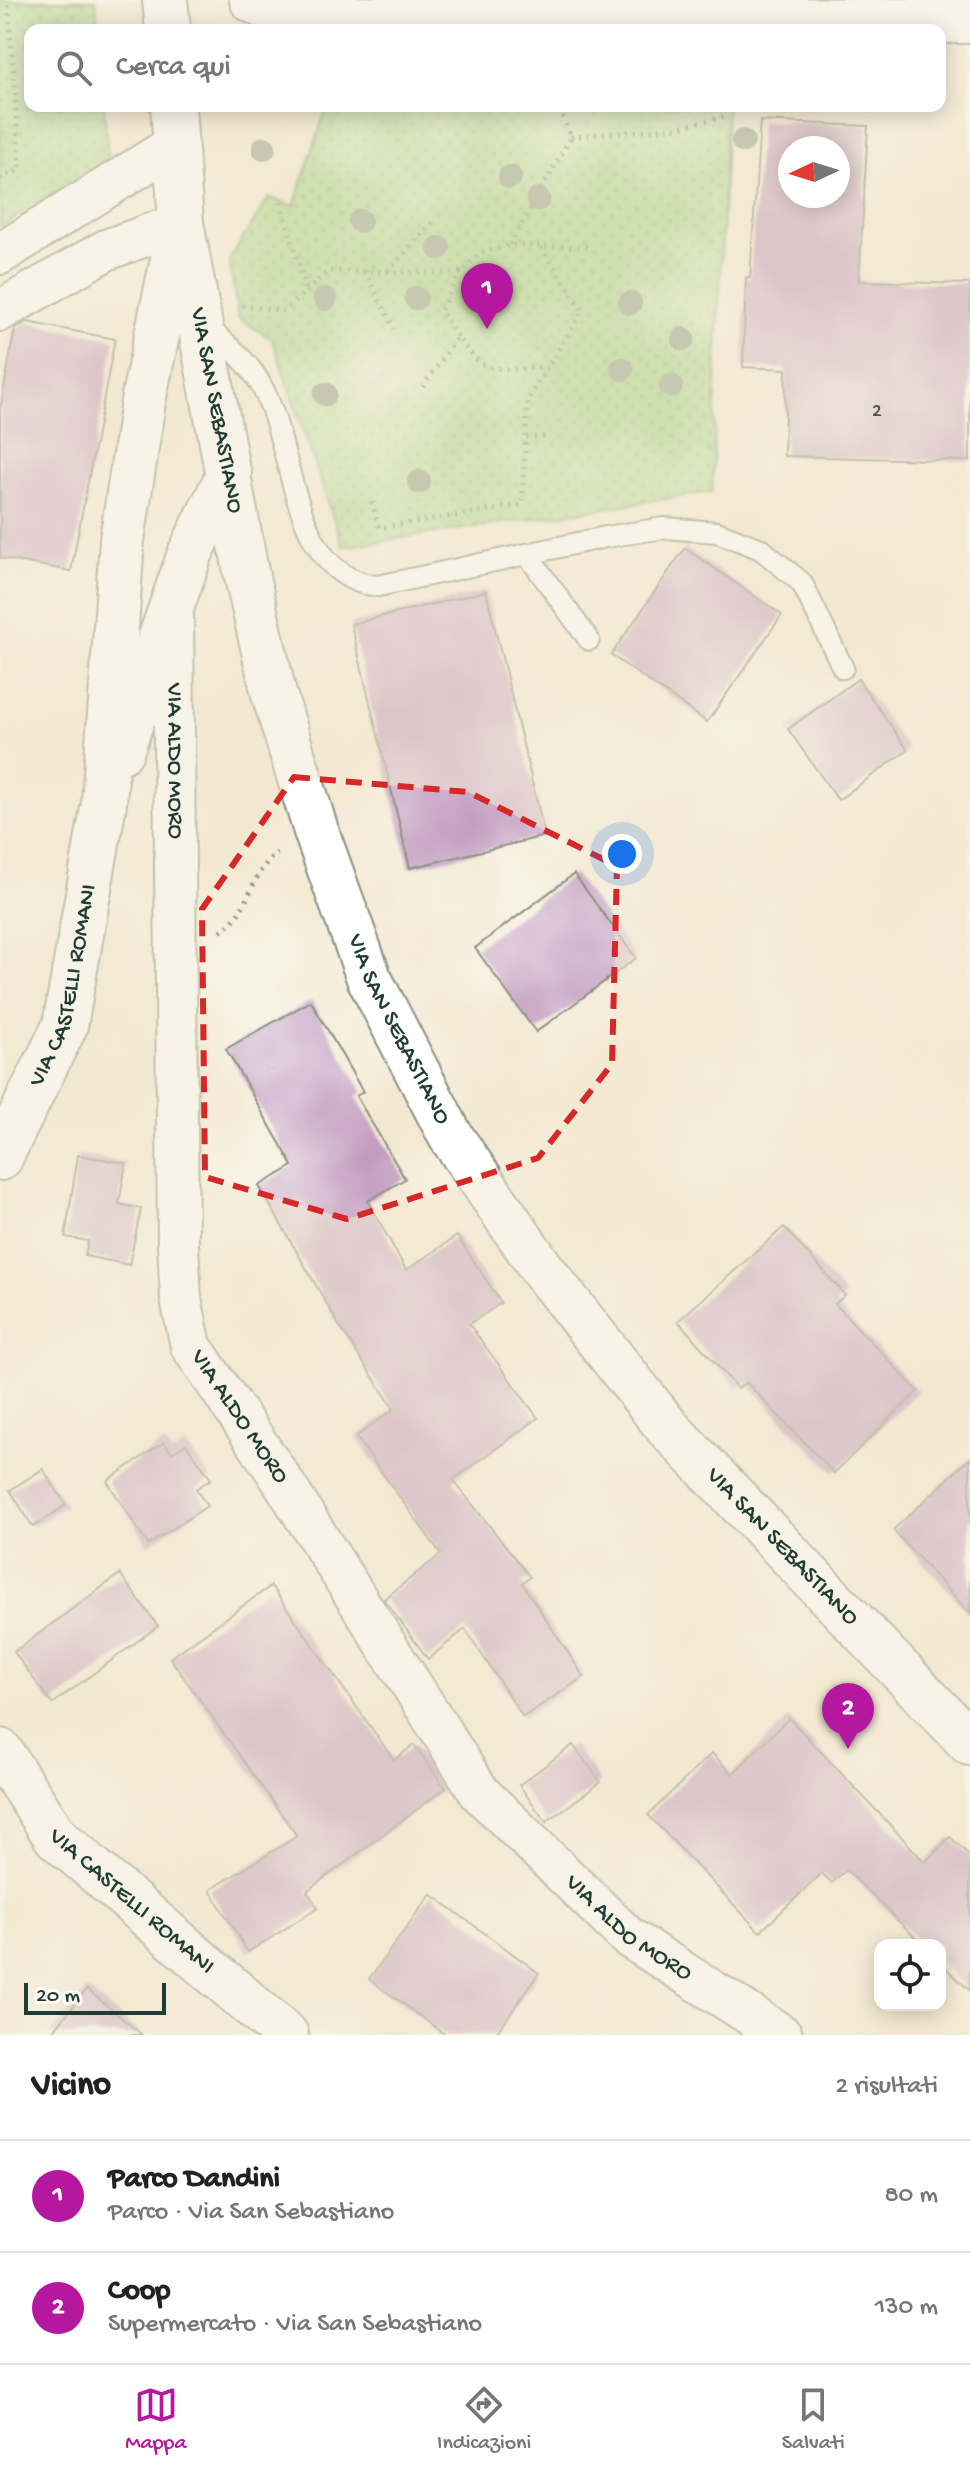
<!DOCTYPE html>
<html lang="it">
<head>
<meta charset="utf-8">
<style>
  body { margin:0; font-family:"Gochi Hand",sans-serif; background:#f6f6f6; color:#222 }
  .controls { position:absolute; right:24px; bottom:24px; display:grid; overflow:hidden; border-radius:16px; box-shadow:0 4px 20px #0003 }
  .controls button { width:72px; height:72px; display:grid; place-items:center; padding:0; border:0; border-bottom:2px solid #e0e0e0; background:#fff; color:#222; font:40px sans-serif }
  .compass { position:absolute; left:778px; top:136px; width:72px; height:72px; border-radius:50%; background:#fff; box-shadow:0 4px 20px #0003; rotate:266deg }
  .scale { position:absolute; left:24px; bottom:20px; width:142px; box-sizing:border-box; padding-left:8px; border:4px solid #1f3d34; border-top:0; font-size:22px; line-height:28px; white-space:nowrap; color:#1f3d34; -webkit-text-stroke:6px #fdfcf7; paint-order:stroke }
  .you { position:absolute; left:622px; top:854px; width:28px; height:28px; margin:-20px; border:6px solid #fff; border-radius:50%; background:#1a73e8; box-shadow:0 0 0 12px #1a73e833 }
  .badge { display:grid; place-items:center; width:52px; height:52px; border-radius:50%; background:#b5179e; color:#fff; font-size:26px; font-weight:700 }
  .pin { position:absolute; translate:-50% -66px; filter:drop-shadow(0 2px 4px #0008) }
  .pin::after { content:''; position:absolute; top:42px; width:28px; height:24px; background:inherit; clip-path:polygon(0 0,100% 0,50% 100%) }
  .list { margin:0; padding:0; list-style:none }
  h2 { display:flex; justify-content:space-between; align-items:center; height:104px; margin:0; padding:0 32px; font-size:34px }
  h2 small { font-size:26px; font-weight:400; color:#767676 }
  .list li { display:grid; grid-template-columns:52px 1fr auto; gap:24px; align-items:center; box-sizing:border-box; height:112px; padding:0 32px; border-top:2px solid #e0e0e0 }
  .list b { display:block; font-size:30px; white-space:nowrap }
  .list p { margin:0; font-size:26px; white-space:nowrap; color:#767676 }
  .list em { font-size:26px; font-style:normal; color:#767676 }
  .icon { flex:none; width:44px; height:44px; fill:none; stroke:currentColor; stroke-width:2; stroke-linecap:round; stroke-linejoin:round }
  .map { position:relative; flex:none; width:970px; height:2035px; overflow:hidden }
  .search { position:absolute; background:#fff; box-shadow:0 4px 20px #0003; left:24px; right:24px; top:24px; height:88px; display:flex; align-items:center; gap:20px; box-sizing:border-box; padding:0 28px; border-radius:16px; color:#767676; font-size:30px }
  .sheet { height:328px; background:#fff }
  nav { display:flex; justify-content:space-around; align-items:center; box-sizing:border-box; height:112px; border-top:2px solid #e0e0e0; background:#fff; font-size:22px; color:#767676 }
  nav a { display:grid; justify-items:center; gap:4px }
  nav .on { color:#b5179e }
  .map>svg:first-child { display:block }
  .park { fill:url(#park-dots); stroke:#60885c; stroke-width:2 }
  .building { fill:#c29bbf; fill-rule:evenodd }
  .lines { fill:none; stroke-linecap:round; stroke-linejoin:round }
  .service-casing { stroke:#899383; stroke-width:24 }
  .minor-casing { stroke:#899383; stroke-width:44 }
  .tertiary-casing { stroke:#899383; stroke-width:48 }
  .path { stroke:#899383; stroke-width:5; stroke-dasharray:2 6; stroke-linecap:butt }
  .service { stroke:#fff; stroke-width:20 }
  .minor { stroke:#fff; stroke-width:40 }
  .tertiary { stroke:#fff; stroke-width:44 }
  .tree { fill:#919f86 }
  .marked { fill:none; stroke:#d62828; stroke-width:6; stroke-dasharray:16 10; stroke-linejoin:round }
  .labels { text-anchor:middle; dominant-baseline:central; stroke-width:8; stroke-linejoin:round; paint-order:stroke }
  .number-label { font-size:20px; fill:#485457 }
  .street-label { font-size:24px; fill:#1f3d34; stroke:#fdfcf7 }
</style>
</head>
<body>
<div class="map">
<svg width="970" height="2035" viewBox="0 0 970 2035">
  <defs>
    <pattern id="park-dots" width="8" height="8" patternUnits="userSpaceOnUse" patternTransform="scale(2)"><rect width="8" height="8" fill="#a2d483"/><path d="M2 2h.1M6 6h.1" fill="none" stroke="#83ad6c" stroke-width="1.8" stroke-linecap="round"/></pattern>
  </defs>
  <rect width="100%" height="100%" fill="#fdfcf7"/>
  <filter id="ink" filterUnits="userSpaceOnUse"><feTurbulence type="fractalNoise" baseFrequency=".0125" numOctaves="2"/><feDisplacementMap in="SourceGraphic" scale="16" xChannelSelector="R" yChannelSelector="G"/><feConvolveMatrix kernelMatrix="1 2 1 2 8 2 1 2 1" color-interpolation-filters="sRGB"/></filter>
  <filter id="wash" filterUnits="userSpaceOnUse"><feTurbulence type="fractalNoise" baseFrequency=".006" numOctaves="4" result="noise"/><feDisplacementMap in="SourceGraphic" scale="32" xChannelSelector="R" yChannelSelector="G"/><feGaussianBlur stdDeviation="1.8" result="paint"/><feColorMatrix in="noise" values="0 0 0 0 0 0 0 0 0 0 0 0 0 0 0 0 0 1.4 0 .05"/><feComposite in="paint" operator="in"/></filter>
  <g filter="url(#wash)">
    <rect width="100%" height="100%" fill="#f3e9d2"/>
    <g class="park">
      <path d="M 0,0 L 96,0 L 98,30 L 30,30 L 30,106 L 104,106 L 108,160 L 0,228 Z"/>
      <path d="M 327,106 L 727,106 L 712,492 L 343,547 L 272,339 L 238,318 L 229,260 L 269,198 L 294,206 Z"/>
    </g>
    <g id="blocks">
      <g class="building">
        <path d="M 760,121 L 868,126 L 859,281 L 970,284 L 970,461 L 784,456 L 786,369 L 743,367 L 746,277 L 750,278 ZM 790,148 L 838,148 L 838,196 L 790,196 Z"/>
        <path d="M 27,322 L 115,339 L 71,571 L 0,558 L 0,410 L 15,329 Z"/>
        <path d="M 685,548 L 782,615 L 707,722 L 611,655 Z"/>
        <path d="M 486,591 L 545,836 L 410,868 L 351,624 Z"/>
        <path d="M 858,679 L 908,750 L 838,800 L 788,729 Z"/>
        <path d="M 574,874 L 636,958 L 536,1032 L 475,948 Z"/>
        <path d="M 311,1001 L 363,1092 L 356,1096 L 405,1179 L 368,1201 L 406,1270 L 457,1236 L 501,1303 L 469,1324 L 538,1418 L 453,1480 L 530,1577 L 522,1583 L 584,1677 L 523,1717 L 465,1629 L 428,1659 L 384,1599 L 441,1554 L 356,1437 L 394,1409 L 340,1327 L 259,1186 L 293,1166 L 226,1049 Z"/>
        <path d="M 78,1155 L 126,1163 L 119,1204 L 141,1209 L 129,1265 L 85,1256 L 88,1241 L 65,1237 Z"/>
        <path d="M 784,1227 L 845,1295 L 835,1304 L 918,1391 L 834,1473 L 746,1382 L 738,1389 L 678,1321 Z"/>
        <path d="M 164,1442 L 172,1453 L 186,1444 L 211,1479 L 196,1489 L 207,1506 L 148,1545 L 107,1481 Z"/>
        <path d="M 970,1458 L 970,1614 L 893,1530 Z"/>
        <path d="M 43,1469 L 66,1505 L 33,1527 L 10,1490 Z"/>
        <path d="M 120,1574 L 158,1626 L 52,1704 L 14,1652 Z"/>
        <path d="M 271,1586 L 394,1760 L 414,1745 L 446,1788 L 307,1891 L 318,1908 L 248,1952 L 210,1890 L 297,1836 L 170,1658 Z"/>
        <path d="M 789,1718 L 925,1862 L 950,1837 L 970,1856 L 970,1991 L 940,1962 L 940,1945 L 923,1945 L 846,1870 L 832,1883 L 822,1873 L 760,1932 L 648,1815 L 712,1753 L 732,1774 Z"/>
        <path d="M 573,1745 L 601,1782 L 546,1822 L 519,1785 Z"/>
        <path d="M 431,1894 L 539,1973 L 495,2035 L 446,2035 L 369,1979 Z"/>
        <path d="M 87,1989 L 142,2035 L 50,2035 Z"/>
      </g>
    </g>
  </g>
  <g filter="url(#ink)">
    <use href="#blocks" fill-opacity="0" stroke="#899383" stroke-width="2"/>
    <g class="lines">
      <g class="service-casing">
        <g id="service">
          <path d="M 207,327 C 227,344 248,361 261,385 C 295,445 290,579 378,586 L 606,537 L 664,528 L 717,532 L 761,549 L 802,583 L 843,668"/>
          <path d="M 527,554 L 589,640"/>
        </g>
      </g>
      <g class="minor-casing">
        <g id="minor">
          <path d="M 0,254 L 176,144"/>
          <path d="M 0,311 L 106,250 L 181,223"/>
          <path id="s1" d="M 173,609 L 178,1245 L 181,1299 L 191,1346 L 278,1474 L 480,1793 L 628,1937 L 782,2035"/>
        </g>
      </g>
      <g class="tertiary-casing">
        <g id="tertiary">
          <path d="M 165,0 L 168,30"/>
          <path d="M 252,0 L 287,19 L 970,21"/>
          <path id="s2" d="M 173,106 L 181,223 L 247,577 L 274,694 L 316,831 L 369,978 L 450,1135 L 542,1269 L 667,1427 L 970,1743"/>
          <path d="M 121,751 L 190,554 L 229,474"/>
          <path id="s3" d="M 0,1158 L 65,1026 L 104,803 L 122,540 L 144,396 L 177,241"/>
          <path id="s4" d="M 0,1751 L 56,1837 L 286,2035"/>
        </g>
      </g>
      <g class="path">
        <path d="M 571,137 L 679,127 L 727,116"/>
        <path d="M 0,178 L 20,169 L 8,0"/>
        <path d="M 281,202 L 306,290"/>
        <path d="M 510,245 L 571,137 L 558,106"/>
        <path d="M 365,271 L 394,329"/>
        <path d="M 388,271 L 436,219"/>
        <path d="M 472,285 L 460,273 L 440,311 C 483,371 472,372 547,367"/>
        <path d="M 242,305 L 284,311 L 329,271 L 460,273 L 481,253 L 510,245 L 592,247"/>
        <path d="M 423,387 L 458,336"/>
        <path d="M 526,437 L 549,437"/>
        <path d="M 372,502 L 379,528 L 522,505 L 528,399 L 583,310 L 540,246"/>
        <path d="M 221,931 C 250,913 251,871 277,853"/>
      </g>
      <use href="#service" class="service"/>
      <use href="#minor" class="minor"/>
      <use href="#tertiary" class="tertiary"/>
    </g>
    <g class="tree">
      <circle cx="743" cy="141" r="12"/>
      <circle cx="264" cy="148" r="12"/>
      <circle cx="510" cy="177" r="12"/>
      <circle cx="538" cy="199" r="12"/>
      <circle cx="360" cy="221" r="12"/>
      <circle cx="439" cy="248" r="12"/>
      <circle cx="416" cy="298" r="12"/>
      <circle cx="325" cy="299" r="12"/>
      <circle cx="630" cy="303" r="12"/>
      <circle cx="683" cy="339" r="12"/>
      <circle cx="622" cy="369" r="12"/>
      <circle cx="671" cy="386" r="12"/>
      <circle cx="325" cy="394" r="12"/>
      <circle cx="419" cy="482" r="12"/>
    </g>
  </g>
  <path d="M0 0H970V2035H0ZM 294,777 L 468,792 L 617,866 L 612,1064 L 538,1158 L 347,1219 L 205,1177 L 202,909 Z" fill="#f3e9d2" fill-opacity=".55" fill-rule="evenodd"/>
  <path class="marked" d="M 294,777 L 468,792 L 617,866 L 612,1064 L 538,1158 L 347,1219 L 205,1177 L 202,909 Z"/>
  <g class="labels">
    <g class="number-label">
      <text x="877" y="412">2</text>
    </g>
    <g class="street-label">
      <text stroke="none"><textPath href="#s2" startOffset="308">VIA SAN SEBASTIANO</textPath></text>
      <text stroke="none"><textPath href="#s1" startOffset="152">VIA ALDO MORO</textPath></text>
      <text stroke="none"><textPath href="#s3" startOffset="186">VIA CASTELLI ROMANI</textPath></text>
      <text stroke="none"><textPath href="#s2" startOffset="956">VIA SAN SEBASTIANO</textPath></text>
      <text stroke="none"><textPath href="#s1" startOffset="824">VIA ALDO MORO</textPath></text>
      <text stroke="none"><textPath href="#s2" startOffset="1604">VIA SAN SEBASTIANO</textPath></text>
      <text stroke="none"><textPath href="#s4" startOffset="202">VIA CASTELLI ROMANI</textPath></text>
      <text stroke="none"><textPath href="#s1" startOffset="1472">VIA ALDO MORO</textPath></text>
    </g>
  </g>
</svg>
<div class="controls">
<button><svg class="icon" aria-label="locate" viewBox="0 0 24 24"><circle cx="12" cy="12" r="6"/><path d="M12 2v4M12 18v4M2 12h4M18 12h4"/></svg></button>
</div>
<svg class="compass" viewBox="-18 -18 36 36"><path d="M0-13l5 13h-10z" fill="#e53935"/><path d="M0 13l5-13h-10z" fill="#767676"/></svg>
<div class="scale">20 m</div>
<div class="you"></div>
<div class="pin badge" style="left:487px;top:329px">1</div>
<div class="pin badge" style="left:848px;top:1749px">2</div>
<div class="search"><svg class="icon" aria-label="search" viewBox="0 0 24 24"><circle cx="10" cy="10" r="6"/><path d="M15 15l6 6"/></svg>Cerca qui</div>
</div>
<section class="sheet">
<h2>Vicino<small>2 risultati</small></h2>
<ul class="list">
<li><span class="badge">1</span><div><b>Parco Dandini</b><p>Parco · Via San Sebastiano</p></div><em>80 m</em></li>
<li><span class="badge">2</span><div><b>Coop</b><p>Supermercato · Via San Sebastiano</p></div><em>130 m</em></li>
</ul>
</section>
<nav>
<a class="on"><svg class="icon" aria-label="map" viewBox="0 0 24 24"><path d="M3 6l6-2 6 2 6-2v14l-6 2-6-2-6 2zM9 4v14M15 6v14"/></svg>Mappa</a>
<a><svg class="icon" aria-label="directions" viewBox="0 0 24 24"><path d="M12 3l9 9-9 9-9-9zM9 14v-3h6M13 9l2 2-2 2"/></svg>Indicazioni</a>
<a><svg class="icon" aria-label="saved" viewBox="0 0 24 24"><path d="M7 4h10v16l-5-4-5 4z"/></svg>Salvati</a>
</nav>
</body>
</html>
